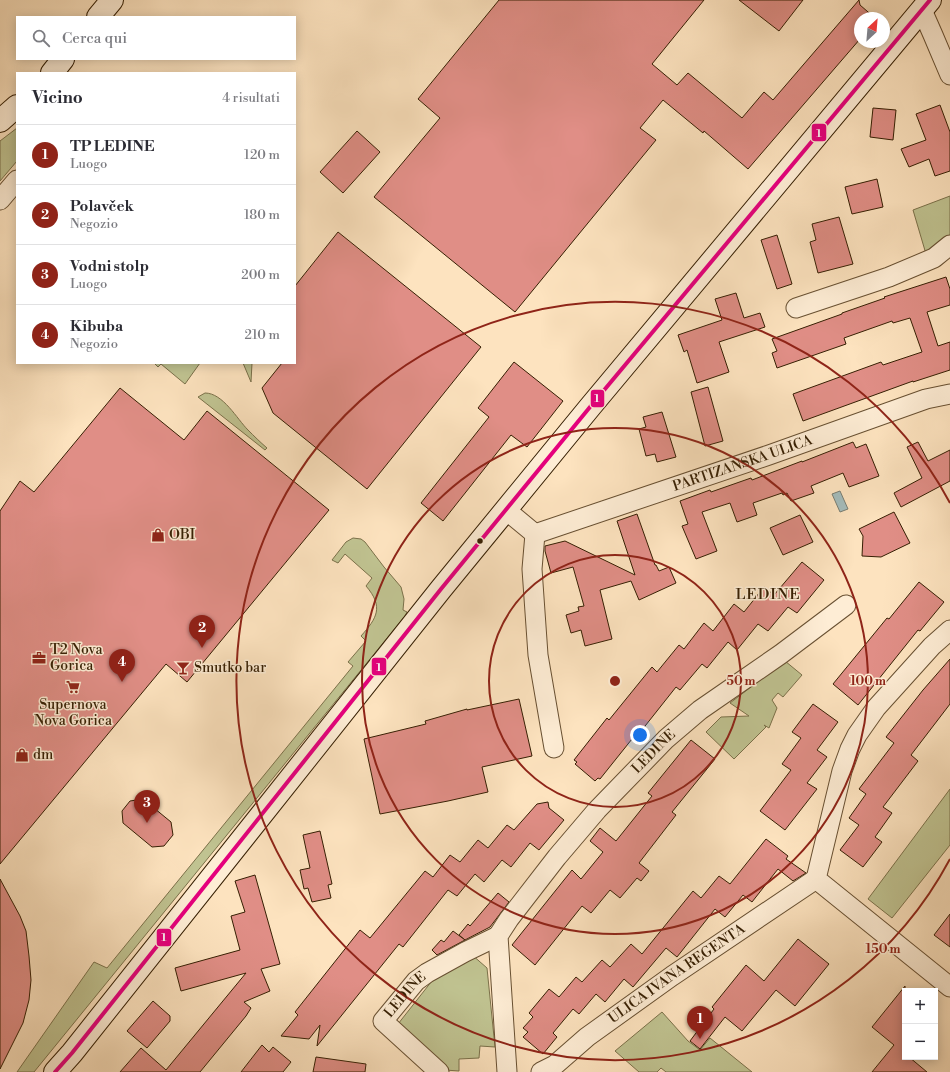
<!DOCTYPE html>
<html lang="it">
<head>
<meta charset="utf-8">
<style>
  body { margin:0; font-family:"Libre Bodoni",serif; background:#f7f7f7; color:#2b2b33 }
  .controls { position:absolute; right:12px; bottom:12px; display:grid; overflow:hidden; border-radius:0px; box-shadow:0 2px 10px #0003 }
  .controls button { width:36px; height:36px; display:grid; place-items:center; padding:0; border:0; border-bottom:1px solid #e1e1e2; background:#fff; color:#2b2b33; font:20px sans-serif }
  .compass { position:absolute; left:854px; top:12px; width:36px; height:36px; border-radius:50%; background:#fff; box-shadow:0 2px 10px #0003; rotate:26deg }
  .you { position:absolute; left:640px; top:735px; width:14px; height:14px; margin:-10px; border:3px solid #fff; border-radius:50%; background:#1a73e8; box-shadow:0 0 0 6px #1a73e833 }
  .badge { display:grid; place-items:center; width:26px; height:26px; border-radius:50%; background:#8f2418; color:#fff; font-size:13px; font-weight:700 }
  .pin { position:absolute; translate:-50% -33px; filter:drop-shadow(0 1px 2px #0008) }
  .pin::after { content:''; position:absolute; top:21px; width:14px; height:12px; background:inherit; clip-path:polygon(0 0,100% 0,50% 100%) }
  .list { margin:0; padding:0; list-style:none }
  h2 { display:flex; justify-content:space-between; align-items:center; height:52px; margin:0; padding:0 16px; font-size:17px }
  h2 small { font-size:13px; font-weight:400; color:#7c7c81 }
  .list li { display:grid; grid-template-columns:26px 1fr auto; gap:12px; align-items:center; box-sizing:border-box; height:60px; padding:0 16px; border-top:1px solid #e1e1e2 }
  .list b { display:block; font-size:15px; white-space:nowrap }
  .list p { margin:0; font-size:13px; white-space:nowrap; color:#7c7c81 }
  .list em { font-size:13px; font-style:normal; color:#7c7c81 }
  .icon { flex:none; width:22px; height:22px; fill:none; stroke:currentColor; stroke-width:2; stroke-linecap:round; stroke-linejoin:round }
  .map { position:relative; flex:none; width:950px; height:1072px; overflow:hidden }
  .search { position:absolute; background:#fff; box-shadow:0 2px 10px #0003; left:16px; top:16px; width:280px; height:44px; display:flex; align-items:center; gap:10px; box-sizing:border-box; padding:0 14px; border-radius:0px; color:#7c7c81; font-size:15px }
  .panel { position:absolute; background:#fff; box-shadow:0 2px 10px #0003; left:16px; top:72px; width:280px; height:292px; border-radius:0px }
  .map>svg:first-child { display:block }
  .green { fill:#c0c391; stroke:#7b714a }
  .water { fill:#a4bcbc; stroke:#787d72 }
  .building { fill:#e08e86; stroke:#361f03 }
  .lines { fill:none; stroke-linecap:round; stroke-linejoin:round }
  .street-casing { stroke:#685032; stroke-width:21 }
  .secondary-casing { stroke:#361f03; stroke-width:24 }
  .street { stroke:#feedd5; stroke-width:19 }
  .secondary { stroke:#feedd5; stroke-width:22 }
  .bus-1-casing { stroke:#feedd5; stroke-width:7 }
  .bus-1 { stroke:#e5007d; stroke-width:4 }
  .ring { fill:none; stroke:#8f2418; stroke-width:2 }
  .bus-dot { fill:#361f03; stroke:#feedd5; stroke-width:1.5 }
  .labels { text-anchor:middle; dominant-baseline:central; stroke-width:3; stroke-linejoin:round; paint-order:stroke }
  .street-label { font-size:14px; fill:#361f03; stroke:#feedd5 }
  .poi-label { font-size:14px; fill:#361f03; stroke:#feedd5; text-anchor:start }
  .neighbourhood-label { font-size:15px; letter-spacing:1px; fill:#361f03; stroke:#feedd5 }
  .centre { fill:#8f2418; stroke:#feedd5; stroke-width:2 }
  .ring-label { font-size:12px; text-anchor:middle; font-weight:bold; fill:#8f2418; stroke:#feedd5; stroke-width:3; stroke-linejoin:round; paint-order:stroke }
  .line-badge { stroke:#feedd5; stroke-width:1.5 }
  .badge-label { font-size:11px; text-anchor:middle; font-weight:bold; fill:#fff }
</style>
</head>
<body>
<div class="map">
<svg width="950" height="1072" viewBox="0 0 950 1072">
  <rect width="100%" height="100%" fill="#fde3bf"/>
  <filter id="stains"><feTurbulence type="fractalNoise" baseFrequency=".005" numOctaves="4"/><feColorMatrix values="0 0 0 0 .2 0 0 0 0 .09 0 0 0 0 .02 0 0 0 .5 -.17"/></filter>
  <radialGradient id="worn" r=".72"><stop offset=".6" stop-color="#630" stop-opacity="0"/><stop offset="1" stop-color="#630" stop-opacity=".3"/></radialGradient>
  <g class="green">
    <path d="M 17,128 L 17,161 L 0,181 L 0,141 Z"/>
    <path d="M 950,196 L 950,236 L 941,245 L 926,254 L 913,210 Z"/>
    <path d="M 154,363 L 200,363 L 185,384 L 161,364 L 158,367 Z"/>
    <path d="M 243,363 L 252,363 L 251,382 Z"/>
    <path d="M 205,393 C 223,393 237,419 248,430 C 254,436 260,442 267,448 L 265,450 L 198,397 Z"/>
    <path d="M 353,538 L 361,539 L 365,542 L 384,567 L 401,587 L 404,599 L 403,610 L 407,612 L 405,616 L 34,1072 L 17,1072 L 94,962 L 107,968 L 353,666 L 348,662 L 366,641 L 361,636 C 377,618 384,607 366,586 L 372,578 L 345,554 L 338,563 L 332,560 L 346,542 Z"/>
    <path d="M 785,661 L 802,675 L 783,697 L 778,693 L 772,700 L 777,708 L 769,728 L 764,725 L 766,727 L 734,759 L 706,732 L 721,717 L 749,716 L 730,703 Z"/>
    <path d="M 950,789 L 950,845 L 892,918 L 868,899 Z"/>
    <path d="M 471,954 L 487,968 L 495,1047 L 480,1046 L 479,1058 L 459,1059 L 459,1071 L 445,1070 L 398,1024 L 439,972 Z"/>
    <path d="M 662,1012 L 688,1041 L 700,1050 L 710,1038 L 752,1072 L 666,1072 L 661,1068 L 657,1072 L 639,1072 L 615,1051 Z"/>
  </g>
  <path class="water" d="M 840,491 L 848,509 L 840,512 L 832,494 Z"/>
  <g class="building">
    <path d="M 499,0 L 704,0 L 652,64 L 677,85 L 688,73 L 742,118 L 764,92 L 773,100 L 859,0 L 860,5 L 875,18 L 860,18 L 860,39 L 748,169 L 704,131 L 703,133 L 663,100 L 640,128 L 656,140 L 515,312 L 374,197 L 440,118 L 418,99 Z"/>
    <path d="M 739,0 L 803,0 L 779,31 Z"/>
    <path d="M 940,105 L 950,132 L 950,171 L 935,176 L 929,159 L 909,167 L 901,149 L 926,140 L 916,114 Z"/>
    <path d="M 873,108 L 896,110 L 893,140 L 870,137 Z"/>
    <path d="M 357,131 L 380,152 L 343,193 L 320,172 Z"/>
    <path d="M 877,179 L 883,207 L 852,214 L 845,187 Z"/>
    <path d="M 839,217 L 853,264 L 818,273 L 810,242 L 816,240 L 812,224 Z"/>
    <path d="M 338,232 L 481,347 L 367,489 L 273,413 L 262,388 L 282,363 L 295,363 L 295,286 Z"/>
    <path d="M 777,235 L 792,284 L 777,289 L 761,240 Z"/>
    <path d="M 946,277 L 950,289 L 950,305 L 927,312 L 938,346 L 950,342 L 950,370 L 913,382 L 913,381 L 803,421 L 793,394 L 881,362 L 883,365 L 922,352 L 910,318 L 893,323 L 892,321 L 844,338 L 846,344 L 777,368 L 772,353 L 777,351 L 772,339 L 842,314 L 842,313 L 885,298 L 884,297 Z"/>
    <path d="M 736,293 L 744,318 L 760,313 L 765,327 L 719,342 L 729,372 L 697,383 L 687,350 L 684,352 L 678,335 L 722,320 L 715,299 Z"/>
    <path d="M 514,362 L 563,401 L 527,447 L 511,435 L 443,521 L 421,503 L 489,417 L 478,408 Z"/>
    <path d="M 708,387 L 723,441 L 705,446 L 691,392 Z"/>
    <path d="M 120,388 L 184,440 L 207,411 L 329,510 L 187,682 L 166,664 L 0,864 L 0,511 L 20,481 L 34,492 Z"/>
    <path d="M 662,412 L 676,457 L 657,462 L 655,454 L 646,456 L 639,429 L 646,427 L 643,417 Z"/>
    <path d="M 853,442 L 856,448 L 866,444 L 879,476 L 849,487 L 843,473 L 811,486 L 814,493 L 791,501 L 787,493 L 783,495 L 782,493 L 753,503 L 757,515 L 737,522 L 730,503 L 702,512 L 717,551 L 696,559 L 682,526 L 688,524 L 680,501 L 710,490 L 711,492 L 751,478 L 752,480 L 802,461 L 802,462 Z"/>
    <path d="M 918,442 L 928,461 L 950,450 L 950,481 L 901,507 L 894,493 L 922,478 L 907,447 Z"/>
    <path d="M 894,512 L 910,543 L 881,557 L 862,556 L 863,536 L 859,529 Z"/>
    <path d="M 637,514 L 655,565 L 656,565 L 659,571 L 669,567 L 676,583 L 639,600 L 631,581 L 600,590 L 612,639 L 585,646 L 581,630 L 571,633 L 566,615 L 579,611 L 578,607 L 584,606 L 573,567 L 551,573 L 545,551 L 545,546 L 565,541 L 635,575 L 617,521 Z"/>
    <path d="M 800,515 L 813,542 L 783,555 L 770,528 Z"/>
    <path d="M 802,562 L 824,580 L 797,613 L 788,607 L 768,631 L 758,624 L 737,650 L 728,642 L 707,668 L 702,664 L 680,690 L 676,687 L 634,740 L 632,739 L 600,779 L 598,778 L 595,781 L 575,764 L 577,762 L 574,760 L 607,718 L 609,720 L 652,667 L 657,672 L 679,645 L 684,649 L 704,623 L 713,631 L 734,604 L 744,612 L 764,587 L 774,595 Z"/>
    <path d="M 919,582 L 944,602 L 920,631 L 918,630 L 858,705 L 833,684 L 887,618 L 889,619 Z"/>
    <path d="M 950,659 L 950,704 L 911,755 L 918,761 L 883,807 L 892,813 L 875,837 L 882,842 L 863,867 L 840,850 L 859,825 L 849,818 L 866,794 L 859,789 L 894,743 L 886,737 L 923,690 Z"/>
    <path d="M 519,699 L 532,756 L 482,767 L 488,792 L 448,801 L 380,814 L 364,739 L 426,724 L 425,721 L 467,709 L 467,710 Z"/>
    <path d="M 813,704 L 838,722 L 817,750 L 827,757 L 807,783 L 817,789 L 785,830 L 760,811 L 791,770 L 782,764 L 801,738 L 792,732 Z"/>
    <path d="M 691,740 L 715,759 L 672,812 L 676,815 L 639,863 L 649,871 L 641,881 L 637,878 L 620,898 L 610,890 L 591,913 L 582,906 L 535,965 L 512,945 L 572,870 L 581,879 L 603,852 L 590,841 L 600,828 L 616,841 L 652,796 L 648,793 Z"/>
    <path d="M 143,799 L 171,822 L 173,835 L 164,846 L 152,847 L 123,823 L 122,811 L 130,801 Z"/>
    <path d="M 548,802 L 549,808 L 564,820 L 539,850 L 530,843 L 511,867 L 502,860 L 484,882 L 475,874 L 457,896 L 448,890 L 403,947 L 399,944 L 317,1046 L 320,1025 L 309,1039 L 281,1036 L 298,1015 L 295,1012 L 360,930 L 370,938 L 425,871 L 433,877 L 450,855 L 460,862 L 478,840 L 488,848 L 507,825 L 514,830 L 537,804 Z"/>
    <path d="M 320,831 L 332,884 L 328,885 L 331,898 L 312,902 L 308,888 L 304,889 L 300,870 L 310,868 L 303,835 Z"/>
    <path d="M 766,839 L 788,856 L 786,859 L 806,873 L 793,881 L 778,869 L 752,902 L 743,895 L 725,917 L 715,909 L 677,957 L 666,948 L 633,987 L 624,979 L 605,1002 L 596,994 L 579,1014 L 573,1009 L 553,1033 L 557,1037 L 543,1054 L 523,1037 L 528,1032 L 523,1028 L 533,1017 L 529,1013 L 549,989 L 559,997 L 576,977 L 582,982 L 602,960 L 610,967 L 631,944 L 642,954 L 693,891 L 701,898 L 719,876 L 730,884 Z"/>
    <path d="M 255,875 L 280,964 L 261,969 L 270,991 L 244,1002 L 251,1008 L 246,1016 L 200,1072 L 120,1072 L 141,1048 L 166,1070 L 246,973 L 181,991 L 175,968 L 240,950 L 231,916 L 245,912 L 235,881 Z"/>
    <path d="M 0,879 L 20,916 L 26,931 L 29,956 L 31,980 L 29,1000 L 23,1023 L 0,1069 Z"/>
    <path d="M 498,893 L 509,902 L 490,927 L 465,940 L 459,935 L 468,924 L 470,926 Z"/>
    <path d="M 950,914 L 950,947 L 934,935 Z"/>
    <path d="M 453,931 L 465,940 L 437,955 L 432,950 L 441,940 L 444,942 Z"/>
    <path d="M 798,939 L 829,964 L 795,1006 L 776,990 L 742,1031 L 725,1017 L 700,1049 L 690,1041 L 714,1009 L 712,1007 L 746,965 L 764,981 Z"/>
    <path d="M 905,986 L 905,1057 L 909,1057 L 927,1072 L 872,1072 L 894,1045 L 872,1027 Z"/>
    <path d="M 153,1001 L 170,1016 L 170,1021 L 147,1048 L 127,1031 Z"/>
    <path d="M 262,1045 L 269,1052 L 273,1047 L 291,1062 L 283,1072 L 241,1072 Z"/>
    <path d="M 316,1057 L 366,1064 L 365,1072 L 313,1072 Z"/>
  </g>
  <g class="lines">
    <g class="street-casing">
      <g id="street">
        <path d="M 922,10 L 933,35 L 950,75"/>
        <path d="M 0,200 L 17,180"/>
        <path d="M 796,308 L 889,277 L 934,258 L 950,245"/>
        <path id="s1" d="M 506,510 L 535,534 L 769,455 L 926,399 L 950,394"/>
        <path d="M 535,534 L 532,569 L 538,655 L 554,748"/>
        <path d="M 950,630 L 932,646 L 876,708 L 857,735 L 850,749 L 842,771 L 816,879 L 950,987"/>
        <path id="s2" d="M 439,1072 L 383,1021 L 416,981 L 427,973 L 465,952 L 498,936"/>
        <path id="s3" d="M 507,1072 L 498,936 L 509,919 L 557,857 L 597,810 L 666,739 L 700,710 L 781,654 L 846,605"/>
        <path id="s4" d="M 541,1072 L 555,1065 L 587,1037 L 672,976 L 816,879"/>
      </g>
    </g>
    <g class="secondary-casing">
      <g id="secondary">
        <path d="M 98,17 L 112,0"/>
        <path d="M 52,73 L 63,59"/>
        <path d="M 0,121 L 17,106"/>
        <path d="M 55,1072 L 72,1053 L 441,589 L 590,407 L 930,0"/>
      </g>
    </g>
    <use href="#street" class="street"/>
    <use href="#secondary" class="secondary"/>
    <g class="bus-1-casing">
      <path id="bus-1" d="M 55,1072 L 72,1053 L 441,589 L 590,407 L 930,0"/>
    </g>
    <use href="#bus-1" class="bus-1"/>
  </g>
  <g class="ring">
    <circle cx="615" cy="681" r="126"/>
    <circle cx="615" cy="681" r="253"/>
    <path d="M950 859A379 379 0 1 1 950 503"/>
  </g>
  <defs>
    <g id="shop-bare" transform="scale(1.08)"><path d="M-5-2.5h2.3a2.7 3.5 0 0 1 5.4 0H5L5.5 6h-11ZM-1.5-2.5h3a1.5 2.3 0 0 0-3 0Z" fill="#8f2418" stroke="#feedd5" stroke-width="2.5" paint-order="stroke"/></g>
    <g id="office-bare" transform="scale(1.08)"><path d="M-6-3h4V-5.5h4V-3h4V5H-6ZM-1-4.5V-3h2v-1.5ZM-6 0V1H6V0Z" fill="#8f2418" stroke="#feedd5" stroke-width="2.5" paint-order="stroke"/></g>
    <g id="bar-bare" transform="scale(1.08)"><path d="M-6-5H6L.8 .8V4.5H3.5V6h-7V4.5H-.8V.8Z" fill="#8f2418" stroke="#feedd5" stroke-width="2.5" paint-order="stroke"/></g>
    <g id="supermarket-bare" transform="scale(1.08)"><path d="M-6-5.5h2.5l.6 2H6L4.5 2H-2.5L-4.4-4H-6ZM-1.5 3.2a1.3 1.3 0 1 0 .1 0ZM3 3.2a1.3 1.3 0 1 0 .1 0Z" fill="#8f2418" stroke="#feedd5" stroke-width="2.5" paint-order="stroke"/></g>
  </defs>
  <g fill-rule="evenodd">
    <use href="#shop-bare" x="158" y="535"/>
    <use href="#office-bare" x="39" y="658"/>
    <use href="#bar-bare" x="183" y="668"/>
    <use href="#supermarket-bare" x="73" y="687"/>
    <use href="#shop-bare" x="22" y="755"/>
  </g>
  <circle class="bus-dot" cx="480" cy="541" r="3.5"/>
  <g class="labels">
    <g class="street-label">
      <text stroke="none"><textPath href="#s1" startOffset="257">PARTIZANSKA ULICA</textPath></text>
      <text stroke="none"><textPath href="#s3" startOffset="378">LEDINE</textPath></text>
      <text stroke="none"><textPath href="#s4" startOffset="168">ULICA IVANA REGENTA</textPath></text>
      <text stroke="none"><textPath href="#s2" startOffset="110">LEDINE</textPath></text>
    </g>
    <g class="poi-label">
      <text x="169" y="535">OBI</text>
      <text x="50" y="650">T2 Nova<tspan x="50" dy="16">Gorica</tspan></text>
      <text x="194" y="668">Smutko bar</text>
      <text x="73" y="705" text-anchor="middle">Supernova<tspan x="73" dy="16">Nova Gorica</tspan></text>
      <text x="33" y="755">dm</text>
    </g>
    <g class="neighbourhood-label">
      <text x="768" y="594">LEDINE</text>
    </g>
  </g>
  <circle cx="615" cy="681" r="6" class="centre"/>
  <g class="ring-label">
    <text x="741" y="685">50 m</text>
    <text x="868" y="685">100 m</text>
    <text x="883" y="953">150 m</text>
  </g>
  <g class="line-badge">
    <rect x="811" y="123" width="16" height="19" rx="4" fill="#e5007d"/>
    <rect x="590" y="389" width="15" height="19" rx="4" fill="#e5007d"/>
    <rect x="371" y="657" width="16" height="19" rx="4" fill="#e5007d"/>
    <rect x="156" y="928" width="16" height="19" rx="4" fill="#e5007d"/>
  </g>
  <g class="badge-label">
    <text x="819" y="137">1</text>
    <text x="597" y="402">1</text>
    <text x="379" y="671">1</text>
    <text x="164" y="941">1</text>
  </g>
  <rect width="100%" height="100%" filter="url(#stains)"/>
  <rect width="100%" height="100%" fill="url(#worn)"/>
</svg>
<div class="controls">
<button>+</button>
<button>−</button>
</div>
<svg class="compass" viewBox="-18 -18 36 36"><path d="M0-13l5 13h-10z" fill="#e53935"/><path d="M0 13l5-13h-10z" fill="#7c7c81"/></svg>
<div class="you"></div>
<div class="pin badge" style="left:700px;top:1039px">1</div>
<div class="pin badge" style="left:202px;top:648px">2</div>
<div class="pin badge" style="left:147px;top:823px">3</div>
<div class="pin badge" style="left:122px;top:682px">4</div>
<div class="search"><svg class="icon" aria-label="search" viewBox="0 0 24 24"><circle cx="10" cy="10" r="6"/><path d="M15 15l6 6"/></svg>Cerca qui</div>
<section class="panel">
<h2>Vicino<small>4 risultati</small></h2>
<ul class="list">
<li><span class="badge">1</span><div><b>TP LEDINE</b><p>Luogo</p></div><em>120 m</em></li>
<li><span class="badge">2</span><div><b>Polavček</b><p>Negozio</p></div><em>180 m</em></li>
<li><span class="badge">3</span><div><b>Vodni stolp</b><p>Luogo</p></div><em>200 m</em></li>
<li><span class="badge">4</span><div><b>Kibuba</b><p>Negozio</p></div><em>210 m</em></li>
</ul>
</section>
</div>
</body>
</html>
